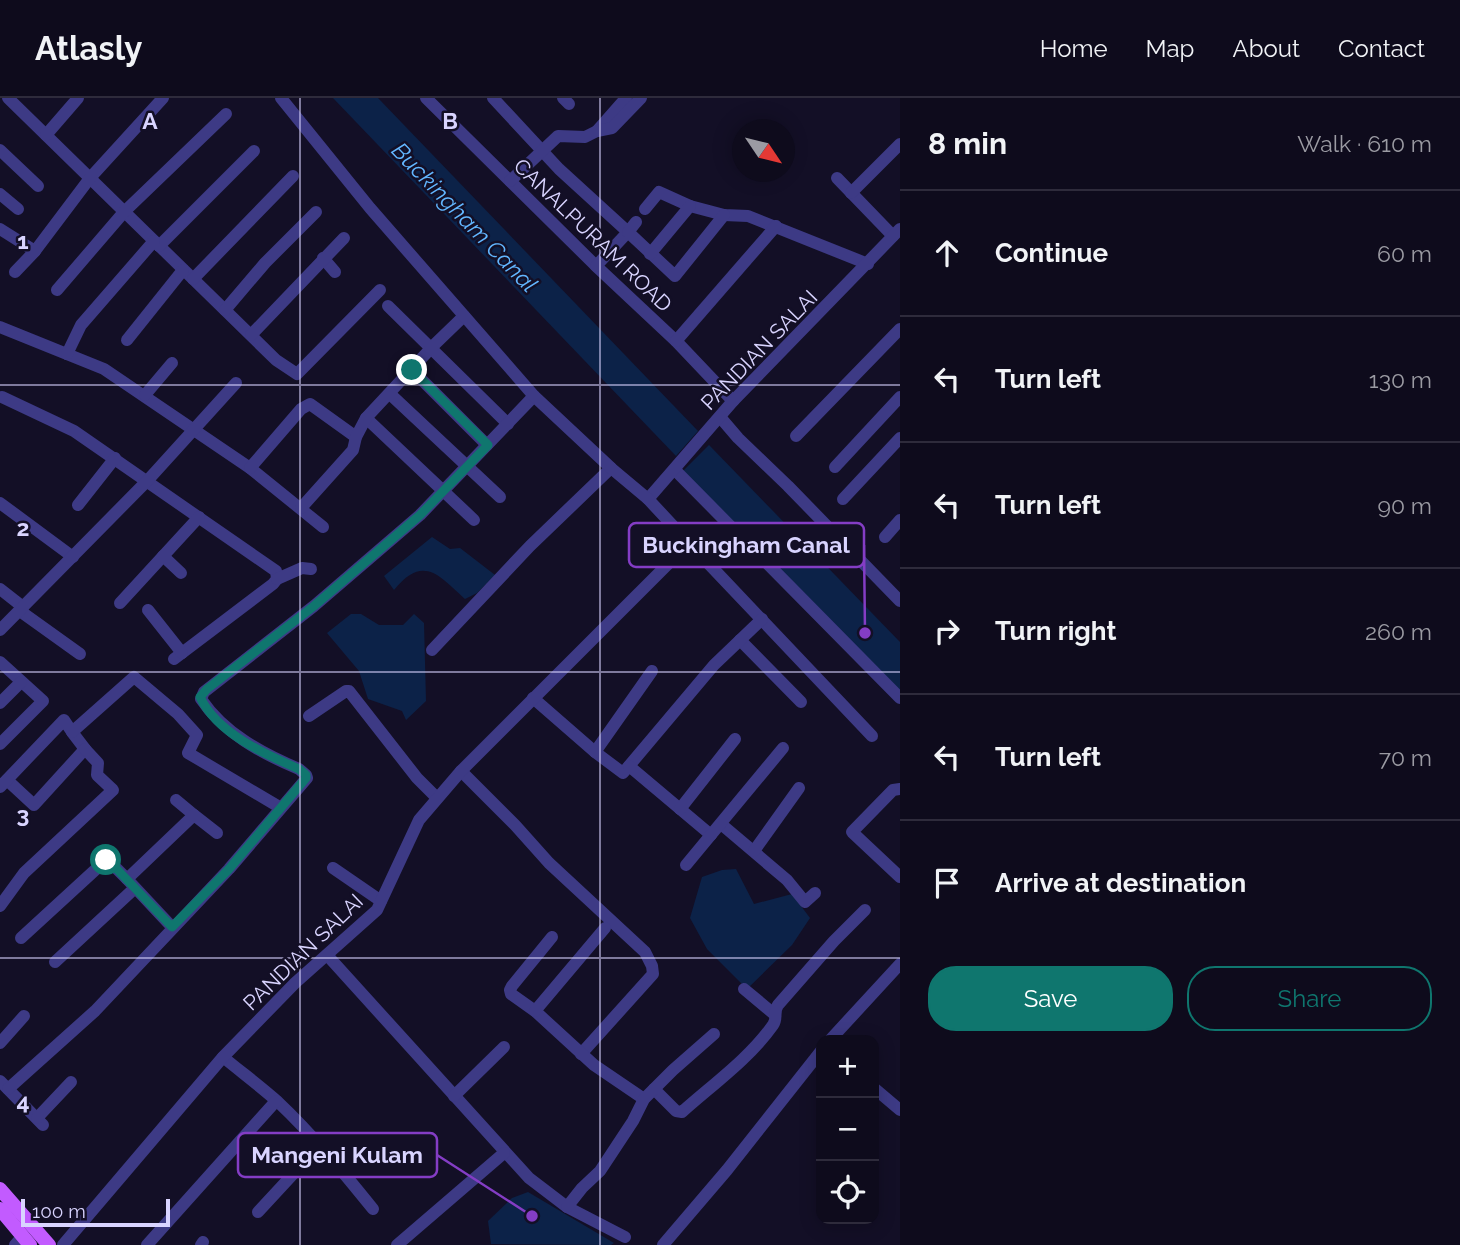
<!DOCTYPE html>
<html lang="en">
<head>
<meta charset="utf-8">
<style>
  body { margin:0; font-family:Raleway,sans-serif; background:#171425; color:#f1f3f6 }
  .controls { position:absolute; right:21px; bottom:21px; display:grid; overflow:hidden; border-radius:14px; box-shadow:0 4px 18px #0003 }
  .controls button { width:63px; height:63px; display:grid; place-items:center; padding:0; border:0; border-bottom:2px solid #2e2b3b; background:#0e0b1c; color:#f1f3f6; font:35px sans-serif }
  .compass { position:absolute; left:732px; top:21px; width:63px; height:63px; border-radius:50%; background:#0e0b1c; box-shadow:0 4px 18px #0003; rotate:125deg }
  .scale { position:absolute; left:21px; bottom:18px; width:149px; box-sizing:border-box; padding-left:7px; border:4px solid #d9d4ff; border-top:0; font-size:19px; line-height:24px; white-space:nowrap; color:#d9d4ff; -webkit-text-stroke:5px #130f26; paint-order:stroke }
  .stop { position:absolute; width:21px; height:21px; margin:-16px; border:5px solid #0f766e; border-radius:50%; background:#fff }
  .stop.end { background:#0f766e; border-color:#fff; box-shadow:0 2px 7px #0008 }
  .list { margin:0; padding:0; list-style:none }
  h2 { display:flex; justify-content:space-between; align-items:center; height:91px; margin:0; padding:0 28px; font-size:30px }
  h2 small { font-size:23px; font-weight:400; color:#9b9ba3 }
  .list li { display:grid; grid-template-columns:46px 1fr auto; gap:21px; align-items:center; box-sizing:border-box; height:126px; padding:0 28px; border-top:2px solid #2e2b3b }
  .list b { display:block; font-size:26px; white-space:nowrap }
  .list em { font-size:23px; font-style:normal; color:#9b9ba3 }
  .actions { display:flex; gap:14px; padding:21px 28px }
  .actions a { flex:1; padding:16px 0; border:2px solid #0f766e; border-radius:28px; text-align:center; font-size:24px; color:#0f766e }
  .actions .main { background:#0f766e; color:#fff }
  .icon { flex:none; width:38px; height:38px; fill:none; stroke:currentColor; stroke-width:2; stroke-linecap:round; stroke-linejoin:round }
  .map { position:relative; flex:none; width:900px; height:1147px; overflow:hidden }
  header { display:flex; align-items:center; gap:42px; box-sizing:border-box; height:98px; padding:0 35px; background:#0e0b1c; border-bottom:2px solid #2e2b3b }
  header strong { font-size:33px }
  nav { display:flex; gap:38px; margin-inline-start:auto; font-size:24px }
  main { display:flex }
  aside { flex:1; background:#0e0b1c }
  .map>svg:first-child { display:block }
  .water { fill:#0c2248 }
  .lines { fill:none; stroke-linecap:round; stroke-linejoin:round }
  .minor { stroke:#3d3a85; stroke-width:12 }
  .major { stroke:#c25bff; stroke-width:14 }
  .route { stroke:#0f766e; stroke-width:9 }
  .grid { fill:none; stroke:#d9d4ff; stroke-width:2; stroke-opacity:0.55 }
  .labels { text-anchor:middle; dominant-baseline:central; stroke-width:5; stroke-linejoin:round; paint-order:stroke }
  .street-label { font-size:21px; fill:#d9d4ff; stroke:#130f26 }
  .water-label { font-size:23px; font-style:italic; fill:#62b6ff; stroke:#130f26 }
  .grid-label { font-size:23px; text-anchor:middle; font-weight:bold; fill:#d9d4ff; stroke:#130f26; stroke-width:5; stroke-linejoin:round; paint-order:stroke }
  .leader { fill:none; stroke:#843dc5; stroke-width:2.5 }
  .callout-dot { fill:#843dc5; stroke:#130f26; stroke-width:2.5 }
  .callout { fill:#130f26; stroke:#843dc5; stroke-width:2.5 }
  .callout-label { font-size:23px; text-anchor:middle; font-weight:bold; fill:#d9d4ff }
</style>
</head>
<body>
<header>
<strong>Atlasly</strong>
<nav><a>Home</a><a>Map</a><a>About</a><a>Contact</a></nav>
</header>
<main>
<div class="map">
<svg width="900" height="1147" viewBox="0 0 900 1147">
  <rect width="100%" height="100%" fill="#130f26"/>
  <g class="water">
    <path d="M 333,0 L 378,0 L 698,333 L 676,358 Z"/>
    <path d="M 709,347 L 900,544 L 900,599 L 680,376 Z"/>
    <path d="M 432,439 L 450,451 L 460,450 L 495,477 L 477,495 L 465,501 C 439,477 423,456 394,492 L 384,478 Z"/>
    <path d="M 351,516 L 361,516 L 379,527 L 403,527 L 414,516 L 424,525 L 426,603 L 406,622 L 402,613 L 368,601 L 359,573 L 327,535 Z"/>
    <path d="M 736,771 L 754,806 L 792,796 L 810,820 L 792,847 L 747,891 L 707,851 L 690,820 L 702,779 L 722,772 Z"/>
    <path d="M 528,1094 L 614,1145 L 611,1147 L 491,1146 L 488,1123 L 512,1100 Z"/>
  </g>
  <g class="lines">
    <g class="minor">
      <path d="M 8,0 L 276,262 L 297,276 L 380,192"/>
      <path d="M 426,0 L 596,168 L 676,243 L 733,303"/>
      <path d="M 493,0 L 559,71 L 628,134 L 596,168"/>
      <path d="M 563,0 L 569,6"/>
      <path d="M 597,33 L 626,0"/>
      <path d="M 46,37 L 78,0"/>
      <path d="M 0,52 L 38,88"/>
      <path d="M 837,80 L 893,138"/>
      <path d="M 510,83 L 558,38 L 585,39 L 597,33 L 612,30 L 641,0"/>
      <path d="M 851,95 L 900,46"/>
      <path d="M 0,96 L 18,111"/>
      <path d="M 645,111 L 659,94 L 690,108 L 724,117 L 748,118 L 868,166"/>
      <path d="M 636,124 L 628,134 L 675,178 L 724,117"/>
      <path d="M 0,131 L 35,153"/>
      <path d="M 159,148 L 254,53"/>
      <path d="M 650,156 L 690,108"/>
      <path d="M 323,160 L 335,174"/>
      <path d="M 15,174 L 35,153 L 90,80 L 163,0"/>
      <path d="M 193,181 L 293,78"/>
      <path d="M 57,192 L 124,114 L 226,16"/>
      <path d="M 388,208 L 508,326"/>
      <path d="M 225,212 L 265,165 L 316,114"/>
      <path d="M 0,229 L 104,271 L 250,370 L 323,429"/>
      <path d="M 251,237 L 344,140"/>
      <path d="M 127,242 L 183,172"/>
      <path d="M 676,243 L 776,128"/>
      <path d="M 67,256 L 81,227 L 154,143"/>
      <path d="M 412,272 L 487,347"/>
      <path d="M 390,296 L 500,399"/>
      <path d="M 145,297 L 172,265"/>
      <path d="M 2,299 L 74,333 L 276,473 L 277,481 L 273,486 L 174,561"/>
      <path d="M 720,319 L 738,340 L 788,388 L 900,503"/>
      <path d="M 366,320 L 474,422"/>
      <path d="M 796,338 L 900,231"/>
      <path d="M 835,369 L 900,299"/>
      <path d="M 250,370 L 301,311 L 310,306 L 356,339"/>
      <path d="M 675,372 L 900,600"/>
      <path d="M 648,401 L 733,303 L 900,131"/>
      <path d="M 843,401 L 900,340"/>
      <path d="M 0,405 L 73,459"/>
      <path d="M 78,407 L 115,360"/>
      <path d="M 301,410 L 353,352 L 356,339 L 366,320 L 434,247 L 464,218"/>
      <path d="M 885,439 L 900,422"/>
      <path d="M 689,445 L 872,638"/>
      <path d="M 163,458 L 181,475"/>
      <path d="M 277,481 L 302,470 L 311,471"/>
      <path d="M 0,491 L 23,509"/>
      <path d="M 120,505 L 199,419"/>
      <path d="M 148,512 L 182,555"/>
      <path d="M 20,513 L 80,556"/>
      <path d="M 0,532 L 148,382 L 236,285"/>
      <path d="M 740,542 L 801,604"/>
      <path d="M 432,552 L 530,448 L 611,370"/>
      <path d="M 0,564 L 43,603 L 0,646"/>
      <path d="M 533,600 L 595,654 L 623,675 L 714,567 L 762,521"/>
      <path d="M 0,605 L 21,584"/>
      <path d="M 309,618 L 346,593 L 349,593 L 417,680 L 437,700"/>
      <path d="M 595,654 L 652,573"/>
      <path d="M 629,668 L 711,737"/>
      <path d="M 461,673 L 515,727 L 549,765 L 645,854 L 652,868 L 653,876 L 581,956"/>
      <path d="M 7,682 L 34,707 L 85,651 L 72,634"/>
      <path d="M 0,689 L 64,622 L 72,634 L 134,579 L 178,616 L 197,637 L 188,655 L 281,710"/>
      <path d="M 900,691 L 893,692 L 852,734 L 900,779"/>
      <path d="M 176,702 L 194,717"/>
      <path d="M 680,711 L 735,641"/>
      <path d="M 721,726 L 787,782 L 805,804 L 815,795"/>
      <path d="M 754,753 L 799,690"/>
      <path d="M 686,767 L 783,650"/>
      <path d="M 333,770 L 381,803"/>
      <path d="M 0,808 L 24,775 L 113,692 L 97,677 L 98,665 L 85,651"/>
      <path d="M 172,829 L 127,781 L 194,717 L 217,735"/>
      <path d="M 552,839 L 512,888 L 510,892 L 511,896 L 535,913 L 594,967 L 644,1001"/>
      <path d="M 21,840 L 106,762 L 110,764 L 127,781"/>
      <path d="M 327,857 L 529,1080 L 567,1109 L 625,1139"/>
      <path d="M 55,864 L 135,790"/>
      <path d="M 744,891 L 774,916"/>
      <path d="M 535,913 L 605,830"/>
      <path d="M 830,942 L 900,866"/>
      <path d="M 0,945 L 24,918"/>
      <path d="M 223,959 C 241,974 260,988 278,1004 C 313,1037 343,1074 373,1111"/>
      <path d="M 0,983 L 43,1027"/>
      <path d="M 874,990 L 900,1012"/>
      <path d="M 8,991 L 95,913 L 229,771 L 307,680 L 306,677 L 299,671 C 261,655 224,635 201,601 L 204,594 L 314,508 L 420,417 L 534,298"/>
      <path d="M 654,991 L 676,1013 L 682,1014 C 712,987 749,961 773,927 C 778,920 773,914 778,907 L 834,843 L 865,812"/>
      <path d="M 454,998 L 504,949"/>
      <path d="M 37,1020 L 71,984"/>
      <path d="M 567,1109 L 582,1090 L 600,1073 L 633,1023 L 644,1001 L 673,972 L 714,936"/>
      <path d="M 258,1114 L 320,1047"/>
      <path d="M 15,1147 L 22,1139"/>
      <path d="M 63,1147 L 223,959 L 295,885 L 377,812 L 419,722 L 461,673 L 689,445 L 648,401 L 611,370 L 534,298 L 370,110 L 281,0"/>
      <path d="M 147,1147 L 276,1003"/>
      <path d="M 201,1147 L 203,1144"/>
      <path d="M 397,1147 L 504,1055"/>
      <path d="M 663,1147 L 727,1072 L 821,953"/>
    </g>
    <g class="major">
      <path d="M 0,1091 L 49,1147"/>
      <path d="M 0,1111 L 30,1147"/>
    </g>
  </g>
  <g class="lines">
    <path class="route" d="M 106,762 L 110,764 L 172,829 L 229,771 L 306,680 L 306,677 L 299,671 C 264,656 217,635 200,599 L 207,591 L 314,508 L 420,417 L 488,347 L 412,272"/>
  </g>
  <path class="grid" d="M 300,0 L 300,1147M 600,0 L 600,1147M 0,287 L 900,287M 0,574 L 900,574M 0,860 L 900,860"/>
  <g class="labels">
    <g class="street-label">
      <text transform="translate(593 137) rotate(44)">CANALPURAM ROAD</text>
      <text transform="translate(759 252) rotate(-46)">PANDIAN SALAI</text>
      <text transform="translate(303 854) rotate(-44)">PANDIAN SALAI</text>
    </g>
    <g class="water-label">
      <text transform="translate(465 119) rotate(46)">Buckingham Canal</text>
    </g>
  </g>
  <g class="grid-label">
    <text x="150" y="31">A</text>
    <text x="450" y="31">B</text>
    <text x="23" y="151">1</text>
    <text x="23" y="438">2</text>
    <text x="23" y="725">3</text>
    <text x="23" y="1012">4</text>
  </g>
  <path class="leader" d="M865 535L864 447M532 1118L437 1057"/>
  <g class="callout-dot">
    <circle cx="865" cy="535" r="7"/>
    <circle cx="532" cy="1118" r="7"/>
  </g>
  <g class="callout">
    <rect x="629" y="425" width="235" height="44" rx="7"/>
    <rect x="238" y="1035" width="199" height="44" rx="7"/>
  </g>
  <g class="callout-label">
    <text x="746" y="455">Buckingham Canal</text>
    <text x="337" y="1065">Mangeni Kulam</text>
  </g>
</svg>
<div class="controls">
<button>+</button>
<button>−</button>
<button><svg class="icon" aria-label="locate" viewBox="0 0 24 24"><circle cx="12" cy="12" r="6"/><path d="M12 2v4M12 18v4M2 12h4M18 12h4"/></svg></button>
</div>
<svg class="compass" viewBox="-18 -18 36 36"><path d="M0-13l5 13h-10z" fill="#e53935"/><path d="M0 13l5-13h-10z" fill="#9b9ba3"/></svg>
<div class="scale">100 m</div>
<div class="stop" style="left:106px;top:762px"></div>
<div class="stop end" style="left:412px;top:272px"></div>
</div>
<aside>
<h2>8 min<small>Walk · 610 m</small></h2>
<ul class="list">
<li><svg class="icon" aria-label="ahead" viewBox="0 0 24 24"><path d="M12 20V5M6 11l6-6 6 6"/></svg><div><b>Continue</b></div><em>60 m</em></li>
<li><svg class="icon" aria-label="left" viewBox="0 0 24 24"><path d="M17 20v-9H6M10 6l-5 5 5 5"/></svg><div><b>Turn left</b></div><em>130 m</em></li>
<li><svg class="icon" aria-label="left" viewBox="0 0 24 24"><path d="M17 20v-9H6M10 6l-5 5 5 5"/></svg><div><b>Turn left</b></div><em>90 m</em></li>
<li><svg class="icon" aria-label="right" viewBox="0 0 24 24"><path d="M7 20v-9h11M14 6l5 5-5 5"/></svg><div><b>Turn right</b></div><em>260 m</em></li>
<li><svg class="icon" aria-label="left" viewBox="0 0 24 24"><path d="M17 20v-9H6M10 6l-5 5 5 5"/></svg><div><b>Turn left</b></div><em>70 m</em></li>
<li><svg class="icon" aria-label="arrive" viewBox="0 0 24 24"><path d="M6 21V4h12l-3 4 3 4H6"/></svg><div><b>Arrive at destination</b></div></li>
</ul>
<div class="actions"><a class="main">Save</a><a>Share</a></div>
</aside>
</main>
</body>
</html>
